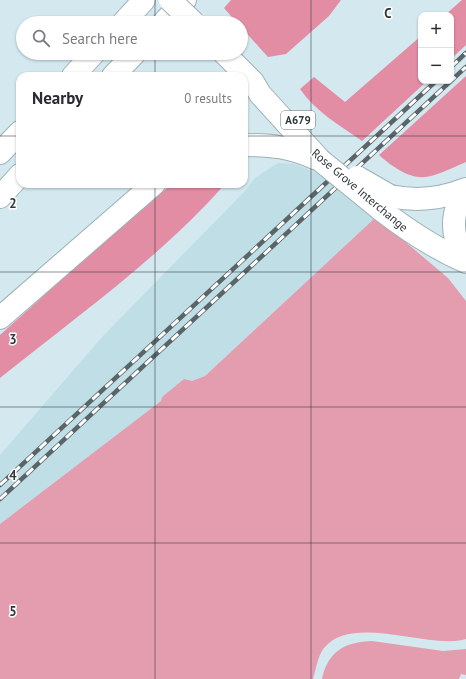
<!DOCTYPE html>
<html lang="en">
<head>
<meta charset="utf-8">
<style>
  body { margin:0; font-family:"PT Sans",sans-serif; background:#f2f2f3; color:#2b2b33 }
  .controls { position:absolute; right:12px; top:12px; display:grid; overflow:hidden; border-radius:8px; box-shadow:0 1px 3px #0004 }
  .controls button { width:36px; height:36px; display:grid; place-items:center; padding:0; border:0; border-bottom:1px solid #e1e1e2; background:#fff; color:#2b2b33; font:20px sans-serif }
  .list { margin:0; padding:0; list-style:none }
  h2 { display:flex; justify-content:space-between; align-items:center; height:52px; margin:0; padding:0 16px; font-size:17px }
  h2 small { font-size:13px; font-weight:400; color:#7c7c81 }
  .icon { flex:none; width:22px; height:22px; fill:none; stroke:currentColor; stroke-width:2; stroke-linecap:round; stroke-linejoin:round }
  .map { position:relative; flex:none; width:466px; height:679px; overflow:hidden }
  .search { position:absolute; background:#fff; box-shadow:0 1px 3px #0004; left:16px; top:16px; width:232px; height:44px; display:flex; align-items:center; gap:10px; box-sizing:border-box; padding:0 14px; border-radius:22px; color:#7c7c81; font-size:15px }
  .panel { position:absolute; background:#fff; box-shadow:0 1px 3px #0004; left:16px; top:72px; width:232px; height:116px; border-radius:12px }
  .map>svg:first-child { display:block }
  .built { fill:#c0dee6 }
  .green { fill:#e39daf }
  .forest { fill:#e38da5 }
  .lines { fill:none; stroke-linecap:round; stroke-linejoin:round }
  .highway-casing { stroke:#9db1b7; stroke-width:24 }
  .highway { stroke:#fff; stroke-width:22 }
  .rail-casing { stroke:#5a6569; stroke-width:4.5 }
  .rail { stroke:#fff; stroke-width:3; stroke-dasharray:9; stroke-linecap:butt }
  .highway-bridge-casing { stroke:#9db1b7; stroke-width:24; stroke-linecap:butt }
  .highway-bridge { stroke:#fff; stroke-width:22 }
  .grid { fill:none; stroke:#2f373a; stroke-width:1; stroke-opacity:0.55 }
  .labels { text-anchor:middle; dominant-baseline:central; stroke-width:3; stroke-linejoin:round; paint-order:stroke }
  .shield { fill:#fff; stroke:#6d7375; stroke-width:1 }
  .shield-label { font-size:11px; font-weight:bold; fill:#2f373a }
  .street-label { font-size:12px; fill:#2f373a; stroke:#fff }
  .grid-label { font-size:13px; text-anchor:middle; font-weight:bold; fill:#2f373a; stroke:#fff; stroke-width:3; stroke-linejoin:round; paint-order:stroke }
</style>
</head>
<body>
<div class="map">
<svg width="466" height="679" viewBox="0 0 466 679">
  <rect width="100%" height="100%" fill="#d3e8ef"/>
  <path class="built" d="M 278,163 L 294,164 L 323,175 L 376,217 L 205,376 L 192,381 L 162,397 L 161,401 L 0,524 L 0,455 L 103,336 L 244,192 L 255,178 Z"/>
  <g class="green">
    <path d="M 376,217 L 448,278 L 466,301 L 466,639 C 428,650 353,613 324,648 C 318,655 316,669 313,679 L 0,679 L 0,524 L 161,401 L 162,397 L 184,379 L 192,381 L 205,376 Z"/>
    <path d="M 372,641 L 443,651 L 466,649 L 466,675 L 461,674 L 459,679 L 322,679 C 328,651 345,642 372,641 Z"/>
  </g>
  <g class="forest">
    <path d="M 231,0 L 341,0 L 329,16 L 286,54 L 268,57 L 241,27 L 241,23 L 237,23 L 224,8 Z"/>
    <path d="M 462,0 L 466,0 L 466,45 L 451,59 L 451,15 L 445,15 Z"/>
    <path d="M 421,36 L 421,81 L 427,81 L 362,141 C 339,125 316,112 300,89 L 314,77 L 345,102 Z"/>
    <path d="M 466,76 L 466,162 C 454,167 432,179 419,177 C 405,176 389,164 379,155 Z"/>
    <path d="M 172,184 L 225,184 C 160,258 77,316 0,378 L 0,335 L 126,222 Z"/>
  </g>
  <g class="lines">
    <g class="highway-casing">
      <g id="highway">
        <path d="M 123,23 L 144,0"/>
        <path d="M 163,23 L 185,0"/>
        <path d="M 224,53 L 253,82 L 260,94 L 320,160"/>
        <path d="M 73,76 L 94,53"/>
        <path d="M 113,76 L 135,53"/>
        <path d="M 244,145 C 273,145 290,147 317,159"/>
        <path d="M 0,153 L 20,132"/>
        <path d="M 466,193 C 449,211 451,240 466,258"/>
        <path d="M 390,196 C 417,202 441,199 466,189"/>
        <path d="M 0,197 L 20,175"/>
        <path d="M 380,209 C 407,230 434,248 466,262"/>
        <path d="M 0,318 L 154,184"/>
      </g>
    </g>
    <use href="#highway" class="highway"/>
    <g class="rail-casing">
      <g id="rail">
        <path d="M 451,67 L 466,53"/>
        <path d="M 0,485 L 436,81"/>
        <path d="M 0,499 L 466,67"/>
      </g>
    </g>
    <use href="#rail" class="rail"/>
    <g class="highway-bridge-casing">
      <g id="highway-bridge">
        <path d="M 170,0 L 194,23"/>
        <path d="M 320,160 L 380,209"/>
        <path d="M 357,177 L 390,196"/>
      </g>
    </g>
    <use href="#highway-bridge" class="highway-bridge"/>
  </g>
  <path class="grid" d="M 155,0 L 155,23M 311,0 L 311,679M 155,53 L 155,76M 0,136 L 20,136M 244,136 L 466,136M 155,184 L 155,679M 0,272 L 466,272M 0,407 L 466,407M 0,543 L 466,543"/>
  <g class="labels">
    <rect class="shield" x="281" y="111" width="34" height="18" rx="3"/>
    <g class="shield-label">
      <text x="298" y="120">A679</text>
    </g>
    <g class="street-label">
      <text transform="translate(360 190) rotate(40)">Rose Grove Interchange</text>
    </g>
  </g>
  <g class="grid-label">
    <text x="388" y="18">C</text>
    <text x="13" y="208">2</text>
    <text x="13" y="344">3</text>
    <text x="13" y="480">4</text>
    <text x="13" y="616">5</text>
  </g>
</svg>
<div class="controls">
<button>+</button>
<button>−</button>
</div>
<div class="search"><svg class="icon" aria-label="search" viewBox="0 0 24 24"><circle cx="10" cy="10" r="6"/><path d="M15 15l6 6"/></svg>Search here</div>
<section class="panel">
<h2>Nearby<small>0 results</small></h2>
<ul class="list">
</ul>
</section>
</div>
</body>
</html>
